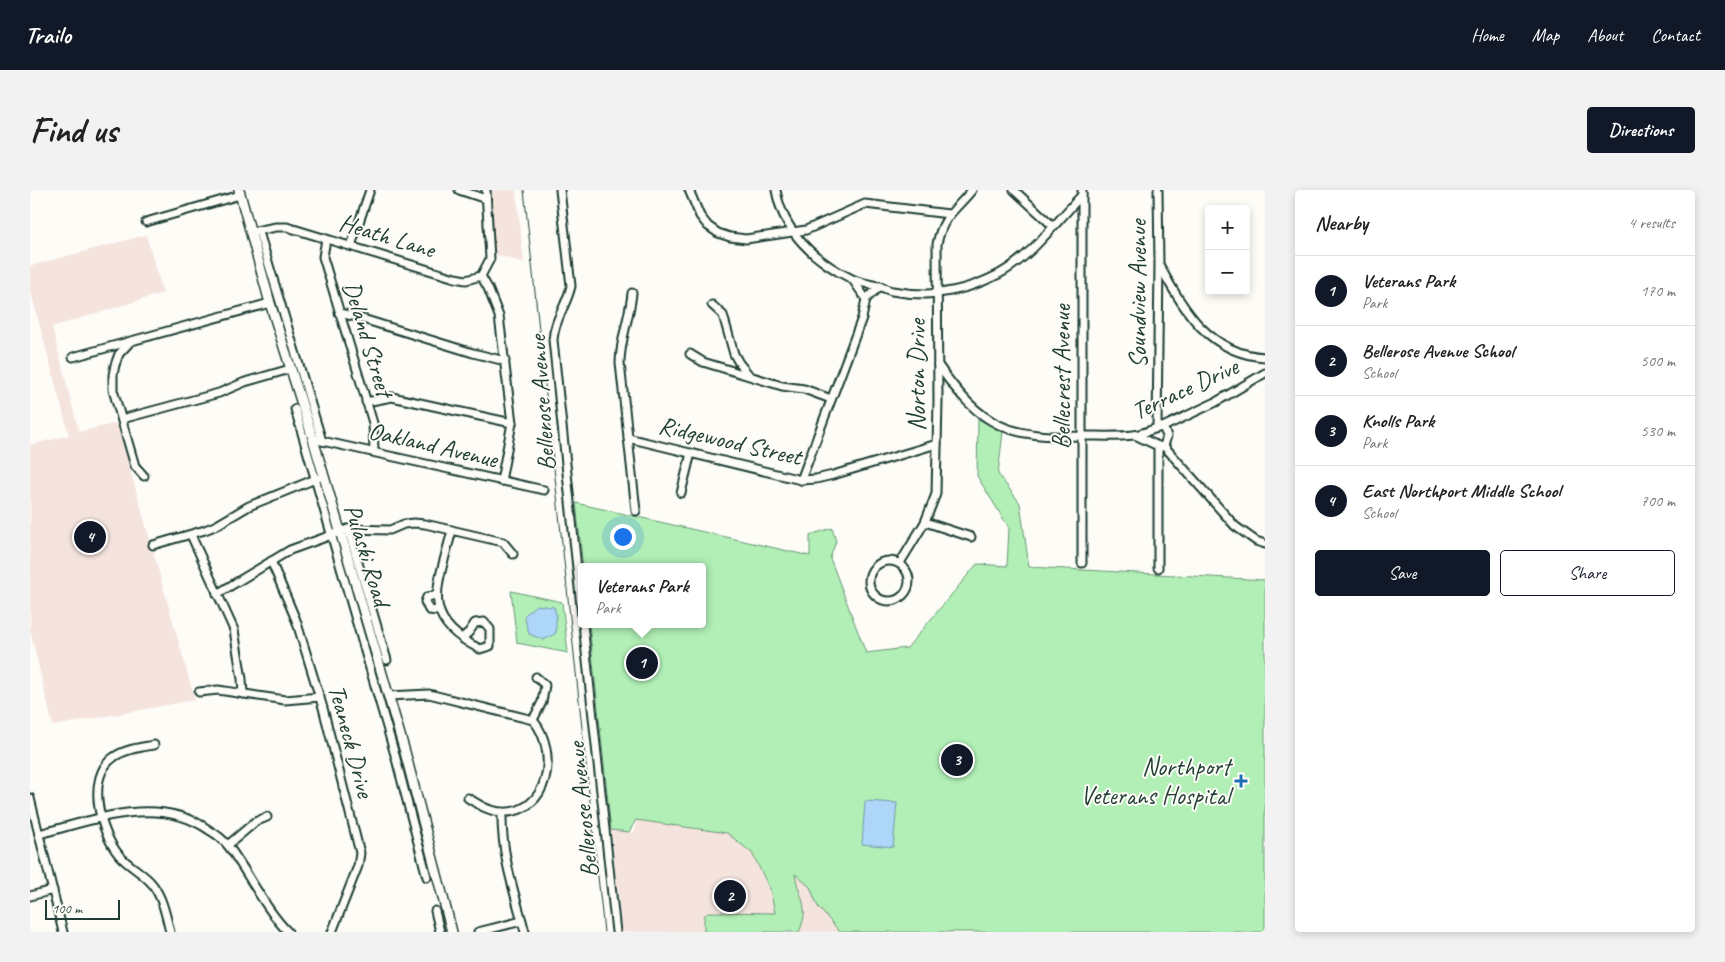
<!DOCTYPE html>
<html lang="en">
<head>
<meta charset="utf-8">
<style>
  body { margin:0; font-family:Caveat,sans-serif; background:#f2f2f2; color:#222 }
  .controls { position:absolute; right:15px; top:15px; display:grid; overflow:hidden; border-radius:5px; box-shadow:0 2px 8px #0003 }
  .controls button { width:45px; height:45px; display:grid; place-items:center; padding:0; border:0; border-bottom:1px solid #e0e0e0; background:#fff; color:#222; font:25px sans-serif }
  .scale { position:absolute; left:15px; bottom:12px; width:75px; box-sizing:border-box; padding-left:5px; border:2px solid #1f3d34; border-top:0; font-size:14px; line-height:18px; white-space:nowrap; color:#1f3d34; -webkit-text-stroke:4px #fdfcf7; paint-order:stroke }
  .you { position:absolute; left:592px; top:346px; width:18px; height:18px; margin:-12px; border:4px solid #fff; border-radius:50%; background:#1a73e8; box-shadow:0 0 0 8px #1a73e833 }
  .badge { display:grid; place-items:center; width:32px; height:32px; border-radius:50%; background:#111827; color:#fff; font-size:16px; font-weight:700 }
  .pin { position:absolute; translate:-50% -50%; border:2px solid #fff; box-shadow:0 1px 5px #0006 }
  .popup { position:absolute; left:548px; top:373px; width:128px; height:65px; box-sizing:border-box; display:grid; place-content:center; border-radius:5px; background:#fff; filter:drop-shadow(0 1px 4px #0005); font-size:16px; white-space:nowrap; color:#767676 }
  .popup b { font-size:19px; color:#222 }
  .popup::after { content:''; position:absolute; left:50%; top:100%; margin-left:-10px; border:10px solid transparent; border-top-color:#fff }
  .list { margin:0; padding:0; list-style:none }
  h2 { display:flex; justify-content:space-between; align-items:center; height:65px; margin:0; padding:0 20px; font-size:21px }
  h2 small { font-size:16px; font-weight:400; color:#767676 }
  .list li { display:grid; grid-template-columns:32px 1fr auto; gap:15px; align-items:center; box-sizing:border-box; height:70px; padding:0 20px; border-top:1px solid #e0e0e0 }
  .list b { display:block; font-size:19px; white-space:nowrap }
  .list p { margin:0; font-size:16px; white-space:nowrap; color:#767676 }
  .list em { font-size:16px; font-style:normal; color:#767676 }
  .actions { display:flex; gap:10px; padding:15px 20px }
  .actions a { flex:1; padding:11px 0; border:1px solid #111827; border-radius:5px; text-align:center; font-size:18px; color:#111827 }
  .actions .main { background:#111827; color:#fff }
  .map { position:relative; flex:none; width:1235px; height:742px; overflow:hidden; border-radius:5px }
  header { display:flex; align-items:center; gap:30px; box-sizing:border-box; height:70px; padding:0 25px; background:#111827; color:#fff }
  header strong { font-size:24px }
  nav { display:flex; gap:28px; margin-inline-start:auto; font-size:18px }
  .intro { display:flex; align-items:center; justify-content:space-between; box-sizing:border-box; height:120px; padding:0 30px }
  h1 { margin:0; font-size:35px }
  .button { padding:12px 22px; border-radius:5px; background:#111827; color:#fff; font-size:18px; font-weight:700 }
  main { display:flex; gap:30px; padding:0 30px }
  aside { flex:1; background:#fff; border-radius:5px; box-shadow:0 2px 8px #0003 }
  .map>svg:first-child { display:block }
  .built { fill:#f5e3de }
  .green { fill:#b1efb6; stroke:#689675 }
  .water { fill:#aed6f9; stroke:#7599aa }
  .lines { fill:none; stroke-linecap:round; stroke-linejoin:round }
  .minor-casing { stroke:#1f3d34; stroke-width:11 }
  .major-casing { stroke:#1f3d34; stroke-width:12 }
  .minor { stroke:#fdfcf7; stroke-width:7 }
  .major { stroke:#fdfcf7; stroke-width:9 }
  .rail { stroke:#1f3d34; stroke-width:1 }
  .poi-dot { fill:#1f6fb2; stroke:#fdfcf7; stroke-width:2 }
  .labels { text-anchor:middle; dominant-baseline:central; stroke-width:4; stroke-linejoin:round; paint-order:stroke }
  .street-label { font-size:25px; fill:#1f3d34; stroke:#fdfcf7 }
  .poi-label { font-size:25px; fill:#1f3d34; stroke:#fdfcf7; text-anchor:end }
</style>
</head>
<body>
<header>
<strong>Trailo</strong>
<nav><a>Home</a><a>Map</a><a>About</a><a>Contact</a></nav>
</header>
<div class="intro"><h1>Find us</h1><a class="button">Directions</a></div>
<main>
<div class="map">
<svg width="1235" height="742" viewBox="0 0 1235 742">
  <rect width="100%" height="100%" fill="#fdfcf7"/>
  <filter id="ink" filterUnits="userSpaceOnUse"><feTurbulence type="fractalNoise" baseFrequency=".02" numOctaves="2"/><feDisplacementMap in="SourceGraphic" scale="10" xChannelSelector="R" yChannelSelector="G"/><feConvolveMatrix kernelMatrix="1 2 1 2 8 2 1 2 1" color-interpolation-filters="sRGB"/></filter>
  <g filter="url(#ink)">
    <g class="built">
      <path d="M 459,0 L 486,0 L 494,73 L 463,64 Z"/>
      <path d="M 116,45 L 133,103 L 22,137 L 49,242 L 87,233 L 165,510 L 23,536 L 0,440 L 0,255 L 39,245 L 0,99 L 0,76 Z"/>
      <path d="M 606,630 L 709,645 L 752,656 L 818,742 L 592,742 L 581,640 L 604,643 L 606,637 Z"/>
    </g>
    <g class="green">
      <path d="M 948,229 L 973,242 L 968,284 L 990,313 L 999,377 L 1235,390 L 1235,742 L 810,742 L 788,717 L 780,697 L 765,684 C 769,709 781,716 769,742 L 674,742 L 674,726 L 679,722 L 745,723 L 740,699 L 722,663 L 697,643 L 606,630 L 599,642 L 581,640 L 559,434 L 672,434 L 672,377 L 553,377 L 546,313 L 780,366 L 780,345 L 802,338 L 806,351 L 800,368 L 836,463 L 877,458 L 947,374 L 977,376 L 979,338 L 947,286 Z"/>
      <path d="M 481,401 L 532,412 L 538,463 L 487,453 Z"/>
    </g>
    <g class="water">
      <path d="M 506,415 L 524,417 L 526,424 L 526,443 L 514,450 L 499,444 L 494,426 Z"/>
      <path d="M 835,611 L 867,613 L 863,657 L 832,654 Z"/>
    </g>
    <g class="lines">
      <g class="minor-casing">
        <g id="minor">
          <path d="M 429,0 L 456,9"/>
          <path d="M 530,0 L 541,96 C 537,115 524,130 523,150 L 552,426"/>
          <path d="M 659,0 L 670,26 L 678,36 L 688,43 L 700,47 L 716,49 L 776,40 L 835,14 L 919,24"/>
          <path d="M 746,0 C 753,42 785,71 822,89 C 830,93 840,94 848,96 C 853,97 857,100 862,101 C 873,103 886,104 896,104 C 921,103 948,95 969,84 C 1001,67 1027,31 1052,5"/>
          <path d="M 984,0 L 1023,36"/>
          <path d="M 1052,0 L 1052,373"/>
          <path d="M 116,32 L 210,5"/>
          <path d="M 221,42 L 246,37 L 257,37 L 425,88 L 436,90 L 451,86"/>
          <path d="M 229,42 L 292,251"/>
          <path d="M 296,49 L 293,67 L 343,233 L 344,261"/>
          <path d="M 321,56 L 340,0"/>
          <path d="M 1130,76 C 1153,120 1180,164 1235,167"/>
          <path d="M 451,86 L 458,98 L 469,126 L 482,233 L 471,291"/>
          <path d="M 451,86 L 460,69 L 456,0"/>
          <path d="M 823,90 L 836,109"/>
          <path d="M 602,103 C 600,127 590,149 590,173 L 606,321"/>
          <path d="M 682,115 L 693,125 L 704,164 L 709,173 L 719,185"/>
          <path d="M 309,123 L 323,126 L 443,163 L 475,171"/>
          <path d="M 101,151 L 89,164 L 85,175 L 83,185 L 83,200 L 105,276 L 114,286"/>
          <path d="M 660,164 L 673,172 L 752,196 L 774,199 L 801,209"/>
          <path d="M 43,167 L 240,113"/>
          <path d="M 908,175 C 952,238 978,248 1054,246 C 1070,246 1088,247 1104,245 C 1114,244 1123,238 1133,237 L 1186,212 L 1235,183"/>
          <path d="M 336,212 L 362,207 L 482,233"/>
          <path d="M 265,219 L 365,565 L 397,687"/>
          <path d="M 92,229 L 189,203 L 215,192 L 260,179"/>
          <path d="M 1127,237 L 1129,74 L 1128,0"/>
          <path d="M 1133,237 L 1137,246 L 1134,256"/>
          <path d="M 1105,245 L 1128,256 L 1132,257"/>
          <path d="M 598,248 L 771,290 L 786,289 L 803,285 L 907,254"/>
          <path d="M 283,249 L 514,300"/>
          <path d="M 1128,256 L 1128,378"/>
          <path d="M 1134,256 L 1205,336 L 1226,351 L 1235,354"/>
          <path d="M 771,290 L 832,128 L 836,109 L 850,96"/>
          <path d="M 651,303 L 661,263"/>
          <path d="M 895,332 L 941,347"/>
          <path d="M 318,339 L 357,470"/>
          <path d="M 422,340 C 409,395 387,428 450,459 L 460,456 L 460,439 L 454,432 L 445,433 L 439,442 L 432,448"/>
          <path d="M 161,345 L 204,440 L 212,489 L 213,504"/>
          <path d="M 123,355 L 175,340 L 187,335 L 219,316 L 288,288"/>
          <circle cx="859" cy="391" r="20"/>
          <path d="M 241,371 L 266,430 L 293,518 L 330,663 L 328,676 L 302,742"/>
          <path d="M 870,373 L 895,332 L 906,304 L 908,211 L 907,54 C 913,25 925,21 942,0"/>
          <path d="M 187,404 L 260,360 L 310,342 L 318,339 L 360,340 L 374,334 L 384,333 L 395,334 L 473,352 L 483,364"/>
          <path d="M 406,405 L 397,407 L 395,412 L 399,420 L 408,421"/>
          <path d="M 553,434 L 586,742"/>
          <path d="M 169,502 L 188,500 L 255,510 L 290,507"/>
          <path d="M 358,506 L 399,504 L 503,530"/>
          <path d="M 503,530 L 512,512 L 515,495 L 506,487"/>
          <path d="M 124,555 C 112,557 95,559 84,567 C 55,587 70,642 89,665 C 98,676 114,683 123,695 C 133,709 136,726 140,742"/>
          <path d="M 0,608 L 33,742"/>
          <path d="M 438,608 C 448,614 458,621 470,622 C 520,626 529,560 503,530"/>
          <path d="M 472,622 C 471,664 484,701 495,742"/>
          <path d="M 9,644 C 64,630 128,604 179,640 C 186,644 194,650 199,657 C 219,684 235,719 258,742"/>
          <path d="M 198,655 L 225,632 L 237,627"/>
          <path d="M 0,706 L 23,700"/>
          <path d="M 405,721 L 410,742"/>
          <path d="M 448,742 L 492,731"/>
        </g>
      </g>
      <g class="major-casing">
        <path id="major" d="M 209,0 L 240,113 L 283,249 L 375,562 L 422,742"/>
      </g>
      <use href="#minor" class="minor"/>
      <use href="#major" class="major"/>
      <path class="rail" d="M 494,0 L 574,742"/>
    </g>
  </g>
  <path class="poi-dot" d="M1208.5 583.5h5v5h5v5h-5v5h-5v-5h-5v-5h5z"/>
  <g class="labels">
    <g class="street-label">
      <text transform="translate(357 46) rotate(17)">Heath Lane</text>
      <text transform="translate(1108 104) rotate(-90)">Soundview Avenue</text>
      <text transform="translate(338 149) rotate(73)">Deland Street</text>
      <text transform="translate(887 185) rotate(-90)">Norton Drive</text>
      <text transform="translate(1032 187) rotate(-90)">Bellecrest Avenue</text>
      <text transform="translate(1155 199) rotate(-25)">Terrace Drive</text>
      <text transform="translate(512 213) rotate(-94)">Bellerose Avenue</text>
      <text transform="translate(700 251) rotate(13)">Ridgewood Street</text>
      <text transform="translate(403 255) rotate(13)">Oakland Avenue</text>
      <text transform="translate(337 365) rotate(73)">Pulaski Road</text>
      <text transform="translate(321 551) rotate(75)">Teaneck Drive</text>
      <text transform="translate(553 620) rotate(-96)">Bellerose Avenue</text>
    </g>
    <g class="poi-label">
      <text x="1200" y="577">Northport<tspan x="1200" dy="29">Veterans Hospital</tspan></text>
    </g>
  </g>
</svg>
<div class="controls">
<button>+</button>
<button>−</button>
</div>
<div class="scale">100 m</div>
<div class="you"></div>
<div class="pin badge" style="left:612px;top:473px">1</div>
<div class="popup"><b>Veterans Park</b>Park</div>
<div class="pin badge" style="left:700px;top:706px">2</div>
<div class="pin badge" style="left:927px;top:570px">3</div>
<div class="pin badge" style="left:60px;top:347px">4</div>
</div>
<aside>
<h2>Nearby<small>4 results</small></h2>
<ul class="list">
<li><span class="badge">1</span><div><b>Veterans Park</b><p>Park</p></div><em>170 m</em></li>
<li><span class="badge">2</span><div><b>Bellerose Avenue School</b><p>School</p></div><em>500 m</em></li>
<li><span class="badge">3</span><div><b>Knolls Park</b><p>Park</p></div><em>530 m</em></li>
<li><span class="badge">4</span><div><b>East Northport Middle School</b><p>School</p></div><em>700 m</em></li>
</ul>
<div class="actions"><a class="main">Save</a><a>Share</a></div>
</aside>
</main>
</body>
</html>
